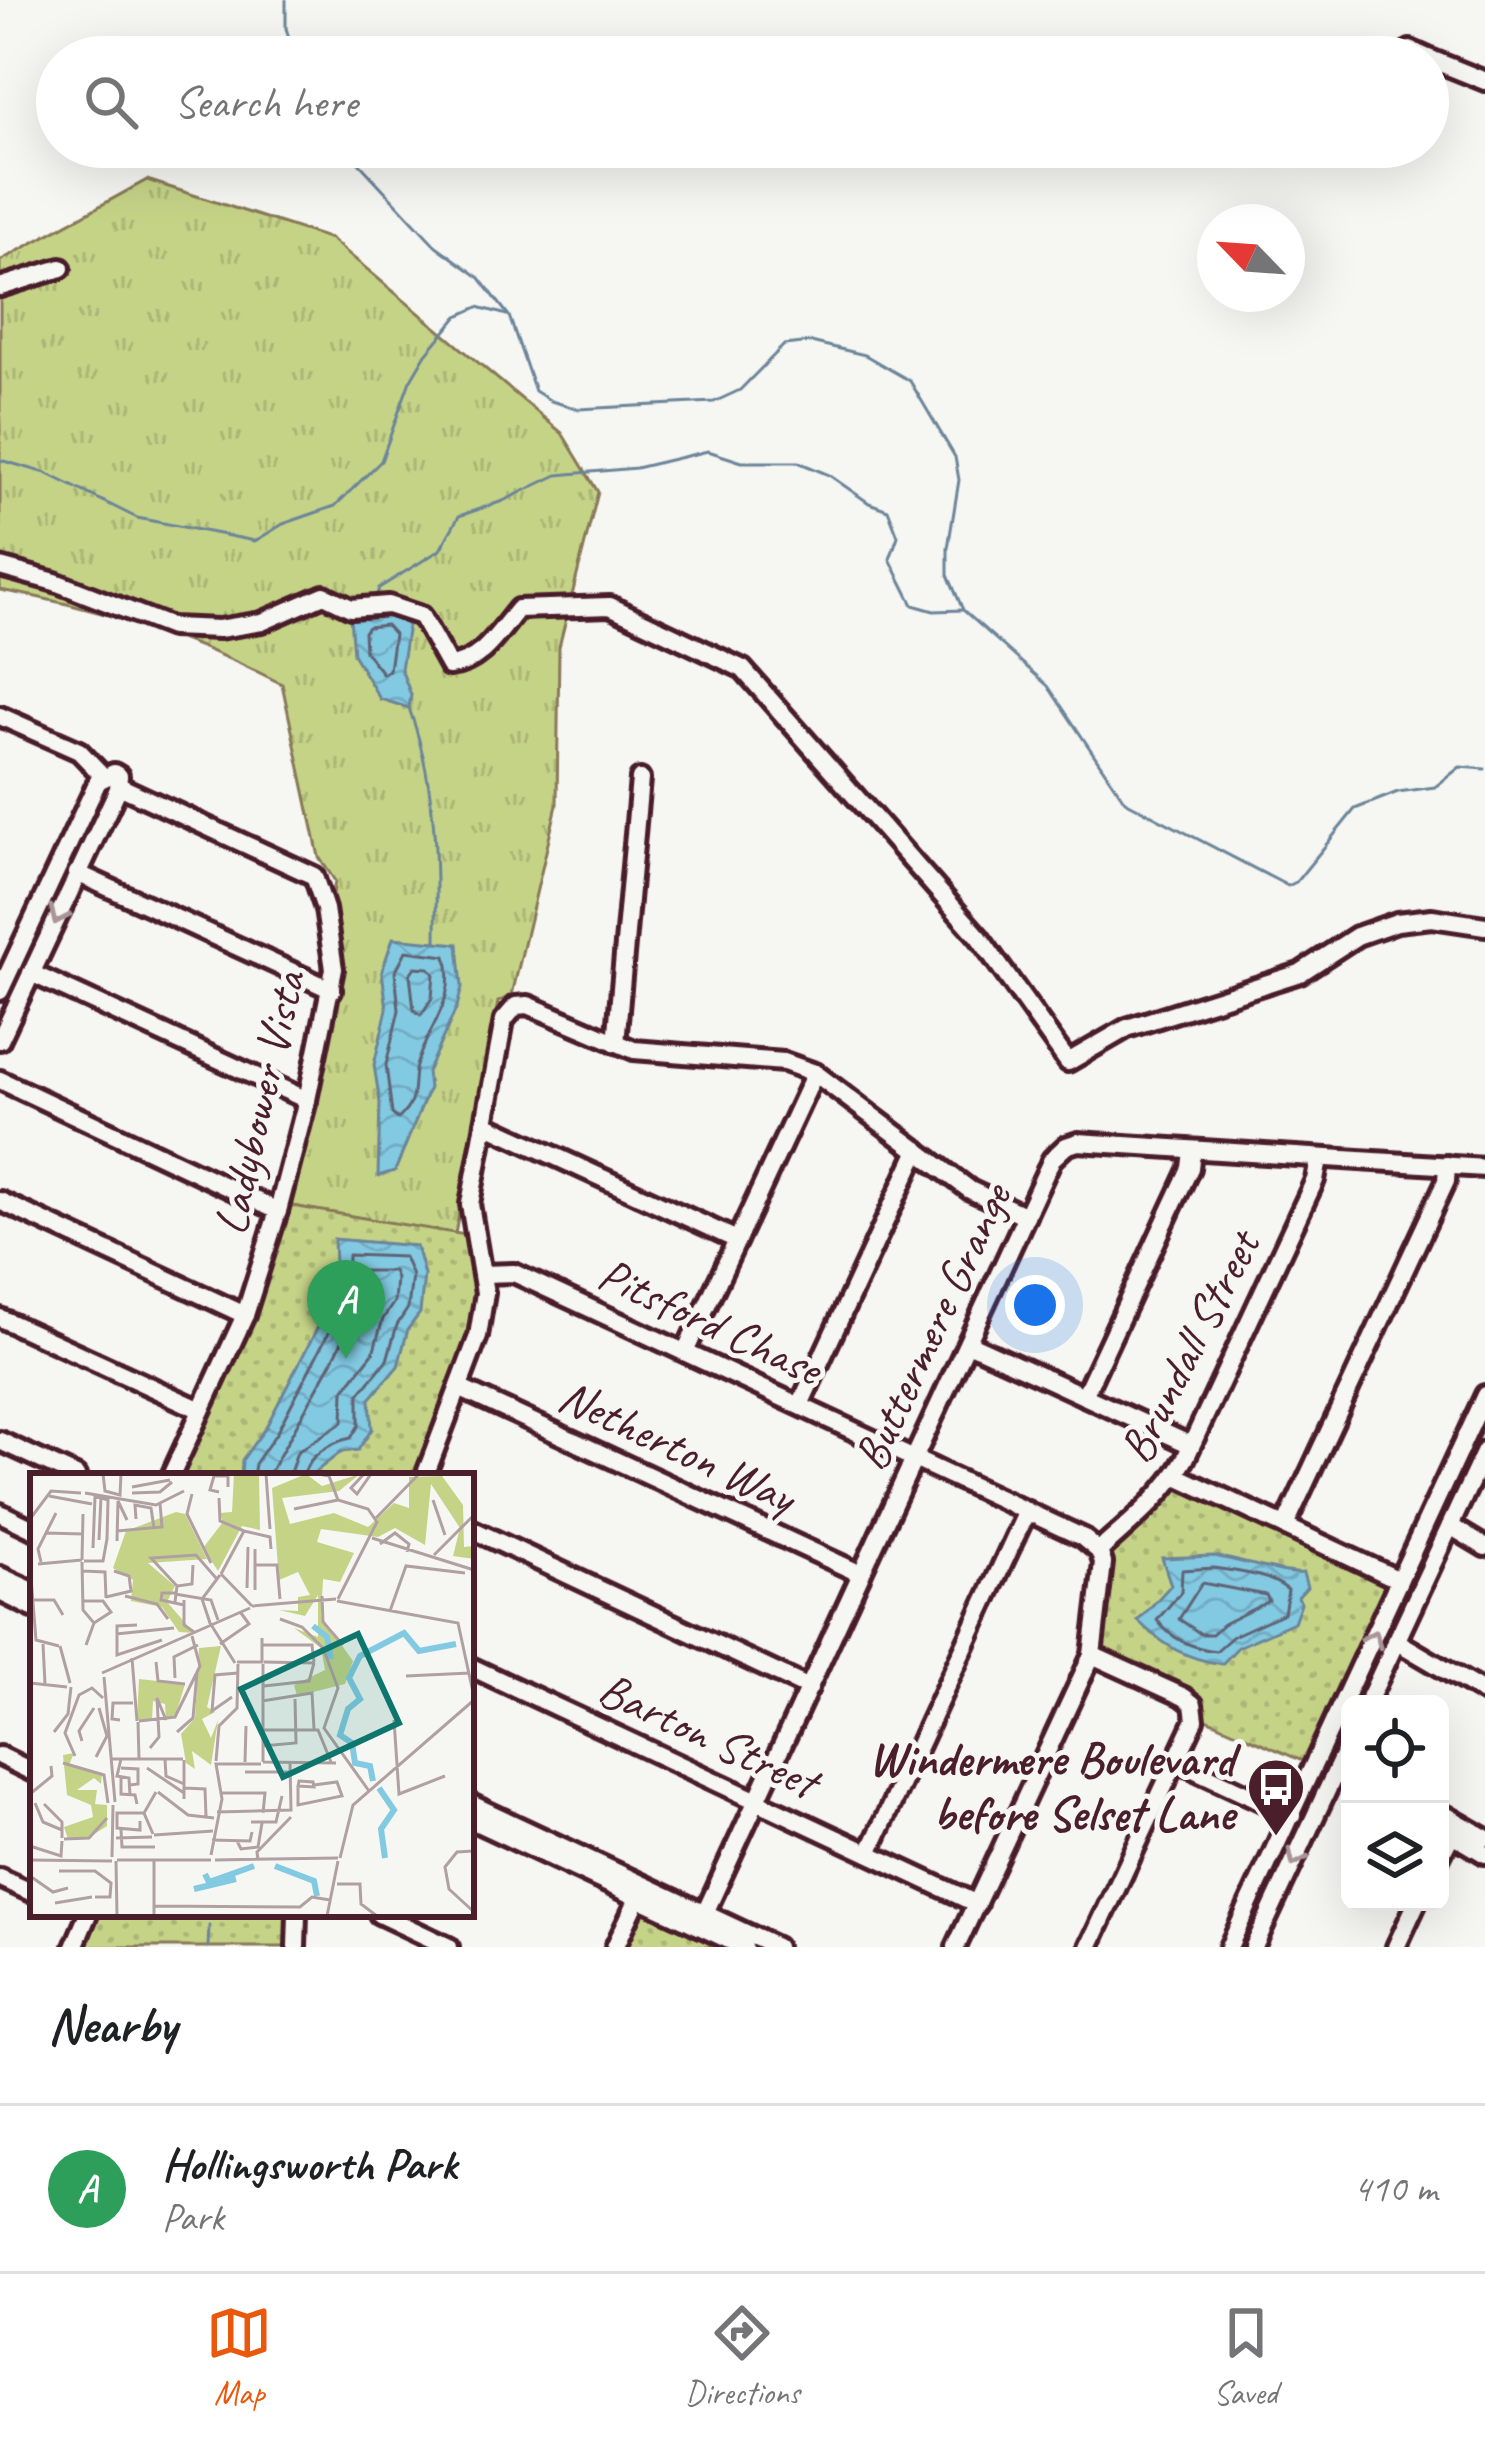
<!DOCTYPE html>
<html lang="en">
<head>
<meta charset="utf-8">
<style>
  body { margin:0; font-family:Caveat,sans-serif; background:#f2f2f2; color:#202124 }
  .controls { position:absolute; right:36px; bottom:36px; display:grid; overflow:hidden; border-radius:18px; box-shadow:0 12px 48px #0002 }
  .controls button { width:108px; height:108px; display:grid; place-items:center; padding:0; border:0; border-bottom:3px solid #e0e0e0; background:#fff; color:#202124; font:60px sans-serif }
  .compass { position:absolute; left:1197px; top:204px; width:108px; height:108px; border-radius:50%; background:#fff; box-shadow:0 12px 48px #0002; rotate:295deg }
  .you { position:absolute; left:1035px; top:1305px; width:42px; height:42px; margin:-30px; border:9px solid #fff; border-radius:50%; background:#1a73e8; box-shadow:0 0 0 18px #1a73e833 }
  .badge { display:grid; place-items:center; width:78px; height:78px; border-radius:50%; background:#ea580c; color:#fff; font-size:39px; font-weight:700 }
  .pin { position:absolute; translate:-50% -99px; filter:drop-shadow(0 3px 6px #0008) }
  .pin::after { content:''; position:absolute; top:63px; width:42px; height:36px; background:inherit; clip-path:polygon(0 0,100% 0,50% 100%) }
  .list { margin:0; padding:0; list-style:none }
  h2 { display:flex; justify-content:space-between; align-items:center; height:156px; margin:0; padding:0 48px; font-size:51px }
  h2 small { font-size:39px; font-weight:400; color:#757577 }
  .list li { display:grid; grid-template-columns:78px 1fr auto; gap:36px; align-items:center; box-sizing:border-box; height:168px; padding:0 48px; border-top:3px solid #e0e0e0 }
  .list b { display:block; font-size:45px; white-space:nowrap }
  .list p { margin:0; font-size:39px; white-space:nowrap; color:#757577 }
  .list em { font-size:39px; font-style:normal; color:#757577 }
  .icon { flex:none; width:66px; height:66px; fill:none; stroke:currentColor; stroke-width:2; stroke-linecap:round; stroke-linejoin:round }
  .map { position:relative; flex:none; width:1485px; height:1947px; overflow:hidden }
  .search { position:absolute; background:#fff; box-shadow:0 12px 48px #0002; left:36px; right:36px; top:36px; height:132px; display:flex; align-items:center; gap:30px; box-sizing:border-box; padding:0 42px; border-radius:66px; color:#757577; font-size:45px }
  .sheet { height:324px; background:#fff }
  nav { display:flex; justify-content:space-around; align-items:center; box-sizing:border-box; height:168px; border-top:3px solid #e0e0e0; background:#fff; font-size:33px; color:#757577 }
  nav a { display:grid; justify-items:center; gap:6px }
  nav .on { color:#ea580c }
  .map>svg:first-child { display:block }
  .grass { fill:url(#grass-tufts); stroke:#887959; stroke-width:3 }
  .park { fill:url(#park-dots); stroke:#887959; stroke-width:3 }
  .water { fill:url(#water-waves); stroke:#6c8599; stroke-width:3 }
  .lines { fill:none; stroke-linecap:round; stroke-linejoin:round }
  .shore { stroke:#606374; stroke-width:3 }
  .stream { stroke:#6c8599; stroke-width:3 }
  .minor-casing { stroke:#4a1f2b; stroke-width:26 }
  .minor { stroke:#f6f6f2; stroke-width:16 }
  .oneway { stroke:#a99598 }
  .labels { text-anchor:middle; dominant-baseline:central; stroke-width:10; stroke-linejoin:round; paint-order:stroke }
  .street-label { font-size:48px; fill:#4a1f2b; stroke:#f6f6f2 }
  .poi-label { font-size:48px; font-weight:bold; fill:#4a1f2b; stroke:#f6f6f2; text-anchor:end }
  .inset-river { fill:none; stroke:#82c9e2; stroke-width:6 }
  .inset-road { fill:none; stroke:#b1a0a2; stroke-width:3 }
  .view { fill:#0f766e; fill-opacity:0.15; stroke:#0f766e; stroke-width:6 }
  .inset-edge { fill:none; stroke:#4a1f2b; stroke-width:6 }
</style>
</head>
<body>
<div class="map">
<svg width="1485" height="1947" viewBox="0 0 1485 1947">
  <defs>
    <pattern id="grass-tufts" width="24" height="20" patternUnits="userSpaceOnUse" patternTransform="scale(3)"><rect width="24" height="20" fill="#c5d387"/><path d="M3 7l-1-3M5 7V3M7 7l1-3M15 17l-1-3M17 17v-4M19 17l1-3" fill="none" stroke="#abb575"/></pattern>
    <pattern id="park-dots" width="8" height="8" patternUnits="userSpaceOnUse" patternTransform="scale(3)"><rect width="8" height="8" fill="#c5d387"/><path d="M2 2h.1M6 6h.1" fill="none" stroke="#abb575" stroke-width="1.8" stroke-linecap="round"/></pattern>
    <pattern id="water-waves" width="16" height="10" patternUnits="userSpaceOnUse" patternTransform="scale(3)"><rect width="16" height="10" fill="#82c9e2"/><path d="M0 5q4-4 8 0t8 0" fill="none" stroke="#72acc2"/></pattern>
  </defs>
  <rect width="100%" height="100%" fill="#f6f6f2"/>
  <filter id="ink" filterUnits="userSpaceOnUse"><feTurbulence type="fractalNoise" baseFrequency=".00833" numOctaves="2"/><feDisplacementMap in="SourceGraphic" scale="24" xChannelSelector="R" yChannelSelector="G"/><feConvolveMatrix kernelMatrix="1 2 1 2 8 2 1 2 1" color-interpolation-filters="sRGB"/></filter>
  <g filter="url(#ink)">
    <path class="grass" d="M 147,180 L 331,239 L 562,433 L 598,492 L 559,647 L 557,805 L 512,995 L 498,1002 L 455,1234 L 286,1205 L 335,881 L 319,857 L 282,684 C 194,639 98,607 0,590 L 0,261 Z"/>
    <g class="park">
      <path d="M 286,1205 L 466,1235 L 475,1263 L 478,1300 L 452,1387 L 416,1476 L 179,1476 Z"/>
      <path d="M 1177,1486 L 1384,1578 L 1388,1591 L 1307,1763 L 1200,1716 L 1194,1694 L 1097,1652 L 1107,1554 Z"/>
      <path d="M 645,1908 L 729,1947 L 619,1947 L 640,1910 Z"/>
      <path d="M 97,1914 L 289,1914 L 285,1947 L 82,1947 Z"/>
    </g>
    <g class="water">
      <path d="M 389,613 L 408,625 L 401,669 L 411,695 L 409,708 L 380,699 L 353,654 L 350,617 Z"/>
      <path d="M 393,938 L 458,944 L 462,987 L 457,1007 L 427,1072 L 429,1088 L 395,1171 L 378,1176 L 380,1103 L 374,1065 L 387,1009 L 382,971 Z"/>
      <path d="M 334,1239 L 416,1246 L 424,1275 L 420,1313 L 408,1329 L 398,1366 L 370,1399 L 372,1429 L 358,1450 L 341,1452 L 310,1476 L 241,1476 L 242,1460 L 266,1427 L 336,1292 Z"/>
      <path d="M 1214,1556 C 1233,1559 1291,1576 1303,1573 L 1307,1587 L 1298,1597 L 1301,1603 L 1294,1622 L 1238,1647 L 1222,1664 C 1186,1659 1164,1646 1138,1621 L 1171,1585 L 1162,1558 Z"/>
    </g>
    <g class="lines">
      <g class="shore">
        <path d="M 386,625 L 394,634 L 389,670 L 383,674 L 365,651 L 364,632 L 368,627 Z"/>
        <path d="M 406,951 L 446,956 C 458,1000 428,1026 416,1066 C 411,1088 419,1100 398,1119 L 392,1114 L 386,1065 L 399,1010 L 395,972 Z"/>
        <path d="M 415,967 L 429,968 L 434,974 L 432,998 L 421,1015 L 414,1010 L 410,974 Z"/>
        <path d="M 253,1476 L 255,1464 L 277,1432 L 347,1297 L 348,1255 L 404,1257 L 412,1276 L 408,1308 L 397,1325 L 387,1360 L 359,1394 L 359,1425 L 351,1438 C 332,1442 306,1456 304,1476"/>
        <path d="M 268,1476 L 333,1360 L 360,1304 L 363,1271 L 393,1271 L 396,1278 L 394,1302 L 383,1319 L 373,1353 L 344,1390 L 343,1422 L 297,1452 L 289,1476"/>
        <path d="M 1214,1568 C 1239,1572 1269,1574 1288,1590 L 1284,1613 L 1233,1636 L 1216,1651 C 1193,1648 1171,1639 1157,1620 L 1181,1592 L 1182,1570 Z"/>
        <path d="M 1202,1583 L 1266,1595 L 1269,1601 L 1223,1624 L 1212,1634 L 1201,1634 L 1179,1619 Z"/>
      </g>
      <g class="stream">
        <path d="M 286,0 L 286,28 L 294,57"/>
        <path d="M 344,147 L 435,245 L 480,278 L 509,316 L 535,391 L 551,401 L 578,409 L 714,402 L 740,390 L 784,345 L 811,342 L 865,355 L 910,381 L 955,457 L 959,480 L 948,548 L 948,575 L 963,610 L 1048,686 L 1125,801 L 1288,886 L 1296,882 L 1355,809 L 1398,792 L 1435,787 L 1460,767 L 1485,769"/>
        <path d="M 0,460 L 46,473 L 137,518 L 255,541 L 283,524 L 335,506 L 381,461 L 410,381 L 426,354 L 458,316 L 478,307 L 507,315"/>
        <path d="M 375,601 L 379,588 L 440,550 L 459,516 L 503,501 L 557,475 L 636,468 L 708,451 L 742,462 L 798,462 L 829,475 L 869,503 L 888,510 L 898,536 L 890,559 L 913,605 L 934,611 L 963,610"/>
        <path d="M 409,708 C 437,785 437,861 436,942"/>
        <path d="M 208,1947 L 209,1926"/>
      </g>
      <g class="minor-casing">
        <g id="minor">
          <path d="M 1410,50 L 1426,57"/>
          <path d="M 1428,58 L 1485,81"/>
          <path d="M 0,287 L 61,268"/>
          <path d="M 0,567 L 55,582 L 171,627 L 219,629 L 262,622 L 324,595 L 351,608 L 388,605 L 421,616 L 449,666 C 481,663 498,633 518,609 L 610,606 L 743,669 L 979,937 L 1068,1062 L 1127,1028 L 1300,973 L 1357,936 L 1397,922 L 1432,918 L 1485,926"/>
          <path d="M 0,716 L 79,751 L 103,776"/>
          <path d="M 119,786 L 314,876 L 325,909 L 334,969 L 307,1100 L 278,1211 L 245,1315 L 171,1476"/>
          <path d="M 77,873 L 332,990"/>
          <path d="M 31,973 L 307,1100"/>
          <path d="M 0,991 L 98,781 L 114,773 L 119,776 L 118,789 L 0,1040"/>
          <path d="M 616,1043 L 640,779"/>
          <path d="M 0,1080 L 278,1211"/>
          <path d="M 485,1124 L 737,1240"/>
          <path d="M 0,1201 L 245,1315"/>
          <path d="M 483,1274 L 514,1273 L 1082,1537 L 1099,1551 L 1103,1563 L 1092,1655 L 956,1947"/>
          <path d="M 0,1318 L 201,1410"/>
          <path d="M 968,1343 L 1191,1445"/>
          <path d="M 685,1352 L 815,1073"/>
          <path d="M 459,1388 L 861,1574"/>
          <path d="M 1084,1396 L 1190,1168 L 1192,1151"/>
          <path d="M 800,1405 L 918,1150"/>
          <path d="M 0,1441 L 76,1476"/>
          <path d="M 1175,1475 L 1399,1580"/>
          <path d="M 425,1476 L 478,1336 L 485,1293 L 470,1204 L 504,1020 L 516,1006 L 528,1005 L 634,1050 L 784,1062 L 815,1073 L 970,1190 L 1026,1216"/>
          <path d="M 0,1513 L 33,1529"/>
          <path d="M 1285,1526 L 1446,1181 L 1447,1165"/>
          <path d="M 1450,1526 L 1485,1547"/>
          <path d="M 471,1529 L 809,1688"/>
          <path d="M 1099,1551 C 1131,1522 1163,1497 1185,1459 L 1315,1180 L 1319,1159"/>
          <path d="M 0,1576 L 33,1591"/>
          <path d="M 0,1592 L 33,1608"/>
          <path d="M 1396,1641 L 1485,1693"/>
          <path d="M 471,1667 L 977,1904"/>
          <path d="M 1367,1704 L 1485,1451"/>
          <path d="M 0,1756 L 33,1772"/>
          <path d="M 1176,1761 L 1292,1815"/>
          <path d="M 471,1804 L 776,1947"/>
          <path d="M 1440,1812 L 1485,1838"/>
          <path d="M 471,1820 L 744,1947"/>
          <path d="M 1440,1827 L 1485,1854"/>
          <path d="M 869,1853 L 1027,1511"/>
          <path d="M 1440,1857 L 1456,1826"/>
          <path d="M 0,1878 L 33,1893"/>
          <path d="M 379,1914 L 449,1947"/>
          <path d="M 699,1926 L 1052,1159 L 1066,1146 L 1078,1142 L 1485,1168"/>
          <path d="M 74,1947 L 88,1914"/>
          <path d="M 296,1947 L 297,1914"/>
          <path d="M 615,1947 L 641,1892"/>
          <path d="M 1089,1947 L 1195,1720 L 1193,1704 L 1184,1697 L 1092,1655"/>
          <path d="M 1229,1947 L 1485,1395"/>
          <path d="M 1254,1947 L 1350,1741"/>
          <path d="M 1396,1947 L 1417,1902"/>
        </g>
      </g>
      <use href="#minor" class="minor"/>
    </g>
    <defs><path id="oneway-chevron" d="M-2-3.5L2.5 0L-2 3.5" fill="none" stroke-width="1.6" stroke-linecap="round" stroke-linejoin="round" transform="scale(3)"/></defs>
    <g class="oneway">
      <use href="#oneway-chevron" transform="translate(58 916) rotate(115)"/>
      <use href="#oneway-chevron" transform="translate(1373 1638) rotate(-66)"/>
      <use href="#oneway-chevron" transform="translate(1296 1858) rotate(115)"/>
    </g>
  </g>
  <defs>
    <g id="bus-pin" transform="scale(3)"><path d="M0 17L-7.5 6A9.5 9.5 0 1 1 7.5 6Z" fill="#4a1f2b" stroke="#f6f6f2"/><path d="M-5-6H5V4H4V6H2V4H-2V6H-4V4H-5ZM-3.5-4V0h7V-4ZM-3.5 1.2v1.5H-2V1.2ZM2 1.2v1.5H3.5V1.2Z" fill="#fff"/></g>
  </defs>
  <g fill-rule="evenodd">
    <use href="#bus-pin" x="1276" y="1787"/>
  </g>
  <g class="labels">
    <g class="street-label">
      <text transform="translate(259 1103) rotate(-77)">Ladybower Vista</text>
      <text transform="translate(710 1321) rotate(25)">Pitsford Chase</text>
      <text transform="translate(932 1327) rotate(-65)">Buttermere Grange</text>
      <text transform="translate(1189 1347) rotate(-63)">Brundall Street</text>
      <text transform="translate(677 1446) rotate(25)">Netherton Way</text>
      <text transform="translate(708 1735) rotate(25)">Barton Street</text>
    </g>
    <g class="poi-label">
      <text x="1234" y="1759">Windermere Boulevard<tspan x="1234" dy="55">before Selset Lane</tspan></text>
    </g>
  </g>
  <g transform="translate(30 1473)">
    <rect width="444" height="444" fill="#f6f6f2"/>
    <path d="M 276,1 L 292,13 L 330,1 L 309,18 L 252,25 L 260,51 L 304,40 L 338,54 L 364,30 L 379,35 L 379,4 L 412,3 L 433,32 L 434,74 L 444,73 L 444,86 L 423,83 L 430,55 L 401,11 L 395,72 L 365,55 L 348,64 L 291,56 L 287,69 L 324,80 L 310,109 L 293,106 L 291,143 L 323,188 L 315,211 L 267,223 L 264,212 L 295,197 L 291,175 L 264,155 L 288,164 L 288,122 L 275,143 L 249,137 L 268,138 L 268,124 L 280,122 L 268,99 L 249,107 L 242,15 Z" fill="#c5d387"/>
    <path d="M 146,39 L 155,41 L 177,86 L 118,90 L 145,113 L 137,129 L 164,160 L 149,159 L 132,134 L 101,128 L 103,107 L 83,95 L 96,58 ZM 191,173 L 177,234 L 185,239 L 172,246 L 181,265 L 188,247 L 181,292 L 162,278 L 165,296 L 156,290 L 151,261 L 165,245 L 169,175 Z" fill="#c5d387"/>
    <path d="M 204,1 L 229,1 L 230,57 L 212,53 L 188,98 L 173,75 L 193,49 L 190,40 L 202,39 ZM 109,206 L 155,211 L 146,241 L 136,247 L 135,231 L 123,228 L 122,247 L 107,247 ZM 44,280 L 39,292 L 72,300 L 71,311 L 64,305 L 47,317 L 67,317 L 65,331 L 77,332 L 77,353 L 58,365 L 38,366 L 34,354 L 63,344 L 61,332 L 37,322 L 33,282 Z" fill="#c5d387"/>
    <path class="inset-river" d="M 283,153 L 297,164 L 301,186M 343,308 L 340,293 L 325,290 L 322,270 L 310,262 L 318,236 L 330,226 L 319,205 L 330,183 L 374,160 L 389,178 L 426,171M 349,315 L 364,337 L 351,356 L 355,385M 245,393 L 284,408 L 287,423M 175,401 L 179,409 L 224,393M 164,416 L 206,406"/>
    <path class="inset-road" d="M 73,1 L 75,18 L 90,22 L 91,1M 236,1 L 240,56M 288,1 L 299,3 L 308,27 L 338,36 L 347,49 L 308,126M 334,1 L 321,15 L 327,21 L 341,1M 102,14 L 140,7M 189,19 L 180,17 L 184,3 L 198,3 L 198,14M 55,20 L 126,32 L 154,18M 102,20 L 130,19 L 142,9M 162,21 L 157,41 L 181,90M 19,23 L 62,31M 189,25 L 190,48 L 214,58M 403,27 L 415,62M 264,36 L 308,27M 346,45 L 389,1M 0,46 L 21,18 L 51,20M 106,46 L 105,32 L 121,35 L 124,55M 87,58 L 132,54 L 130,30M 214,58 L 240,64 L 241,76M 15,60 L 53,61M 342,65 L 444,97M 69,67 L 71,24M 87,68 L 88,28 L 97,47M 350,71 L 365,60 L 379,71 L 377,79M 225,76 L 225,117M 404,82 L 444,42M 52,87 L 53,41M 54,88 L 73,88 L 77,66 L 78,27 L 65,23 L 63,75M 11,89 L 8,76 L 26,40M 52,89 L 53,137 L 64,150 L 56,172M 8,91 L 52,87M 0,92 L 6,167 L 29,173M 224,92 L 247,92 L 250,126M 53,98 L 75,99 L 76,125M 191,101 L 214,58M 191,101 L 222,133M 147,113 L 121,85 L 166,82 L 186,105M 217,115 L 218,74M 145,120 L 132,120 L 131,127 L 154,132M 145,121 L 181,127 L 188,147M 95,123 L 127,131 L 138,146M 292,123 L 293,149 L 313,172M 76,124 L 101,118 L 99,103 L 84,98M 0,127 L 24,127 L 33,142M 154,127 L 154,152 L 164,159M 53,128 L 73,128 L 81,139 L 64,150M 307,128 L 428,150 L 444,224M 145,129 L 147,113 L 162,111 L 163,92M 222,133 L 306,126M 360,138 L 376,93 L 435,100M 250,146 L 272,154 L 293,175 L 308,215 L 294,255 L 339,318M 180,150 L 205,190M 107,152 L 87,153 L 87,182 L 132,167M 181,153 L 172,126 L 190,102M 86,161 L 144,155M 13,171 L 15,211M 190,171 L 219,151 L 211,140M 232,172 L 282,172 L 284,189M 30,173 L 40,210M 102,185 L 107,248M 126,189 L 128,208 L 155,211M 207,189 L 232,189 L 232,165M 234,189 L 285,190M 72,200 L 220,135M 376,203 L 440,200M 74,204 L 85,329M 145,205 L 144,184 L 168,172M 0,210 L 37,214M 234,213 L 279,208 L 284,190M 202,224 L 182,238 L 185,202 L 208,200M 232,228 L 282,220 L 284,256M 90,247 L 82,246 L 83,230 L 103,230M 364,247 L 369,321 L 415,303M 109,248 L 145,244 L 170,193 L 162,163M 108,249 L 109,286M 232,257 L 288,257 L 301,289M 24,259 L 38,241 L 41,214M 147,259 L 163,245 L 167,200M 52,268 L 49,258 L 64,235M 232,273 L 266,270 L 265,226M 120,275 L 129,264 L 127,225 L 136,247M 45,283 L 35,260 L 49,222 L 62,215 L 73,225M 66,284 L 77,263 L 69,235M 82,286 L 153,286M 91,286 L 87,303 L 99,305 L 100,322M 135,286 L 136,303 L 154,311M 186,288 L 189,253 L 207,235 L 208,191M 215,289 L 216,253M 233,289 L 233,191M 233,289 L 306,290M 33,290 L 74,302 L 78,330M 91,295 L 108,296 L 108,311 L 100,312M 117,295 L 154,320M 215,299 L 259,299M 91,304 L 91,321 L 105,322 L 107,331M 269,308 L 283,309 L 284,314 L 268,313 ZM 268,313 L 268,332 L 312,323 L 307,309 L 284,312M 154,315 L 175,316 L 176,343M 128,319 L 158,342 L 184,345M 191,320 L 235,320 L 233,340M 0,321 L 22,303 L 21,293M 154,326 L 154,287M 5,330 L 13,349 L 32,357M 14,331 L 32,349 L 32,365M 187,339 L 261,337 L 260,289M 110,348 L 110,357 L 87,355 L 87,340 L 114,340M 221,349 L 246,349 L 252,323M 91,357 L 92,374 L 125,374M 123,361 L 114,340 L 126,319M 124,362 L 183,358M 86,365 L 122,364M 34,366 L 59,365 L 77,345M 182,367 L 220,368 L 222,359M 207,368 L 211,376 L 228,374 L 232,350M 0,373 L 31,383 L 32,368M 444,378 L 427,379 L 415,394 L 419,416 L 444,439M 181,382 L 192,326 L 186,291 L 231,291M 82,384 L 83,332M 310,385 L 323,332 L 444,227M 0,387 L 82,388M 87,387 L 181,387M 124,387 L 124,443M 185,387 L 308,385M 228,387 L 227,379 L 261,344M 86,388 L 87,443M 29,398 L 65,398 L 81,410 L 80,424 L 65,424M 0,403 L 23,419 L 38,415M 307,411 L 330,411 L 331,431 L 347,443M 25,430 L 62,424M 124,433 L 270,434 L 282,424 L 300,427M 297,443 L 308,388"/>
    <path class="view" d="M 328,161 L 369,250 L 253,304 L 211,216 Z"/>
    <rect width="444" height="444" class="inset-edge"/>
  </g>
</svg>
<div class="controls">
<button><svg class="icon" aria-label="locate" viewBox="0 0 24 24"><circle cx="12" cy="12" r="6"/><path d="M12 2v4M12 18v4M2 12h4M18 12h4"/></svg></button>
<button><svg class="icon" aria-label="layers" viewBox="0 0 24 24"><path d="M12 4l9 5-9 5-9-5zM3 14l9 5 9-5"/></svg></button>
</div>
<svg class="compass" viewBox="-18 -18 36 36"><path d="M0-13l5 13h-10z" fill="#e53935"/><path d="M0 13l5-13h-10z" fill="#757577"/></svg>
<div class="you"></div>
<div class="pin badge" style="left:346px;top:1359px;background:#2e9e5b">A</div>
<div class="search"><svg class="icon" aria-label="search" viewBox="0 0 24 24"><circle cx="10" cy="10" r="6"/><path d="M15 15l6 6"/></svg>Search here</div>
</div>
<section class="sheet">
<h2>Nearby<small></small></h2>
<ul class="list">
<li><span class="badge" style="background:#2e9e5b">A</span><div><b>Hollingsworth Park</b><p>Park</p></div><em>410 m</em></li>
</ul>
</section>
<nav>
<a class="on"><svg class="icon" aria-label="map" viewBox="0 0 24 24"><path d="M3 6l6-2 6 2 6-2v14l-6 2-6-2-6 2zM9 4v14M15 6v14"/></svg>Map</a>
<a><svg class="icon" aria-label="directions" viewBox="0 0 24 24"><path d="M12 3l9 9-9 9-9-9zM9 14v-3h6M13 9l2 2-2 2"/></svg>Directions</a>
<a><svg class="icon" aria-label="saved" viewBox="0 0 24 24"><path d="M7 4h10v16l-5-4-5 4z"/></svg>Saved</a>
</nav>
</body>
</html>
